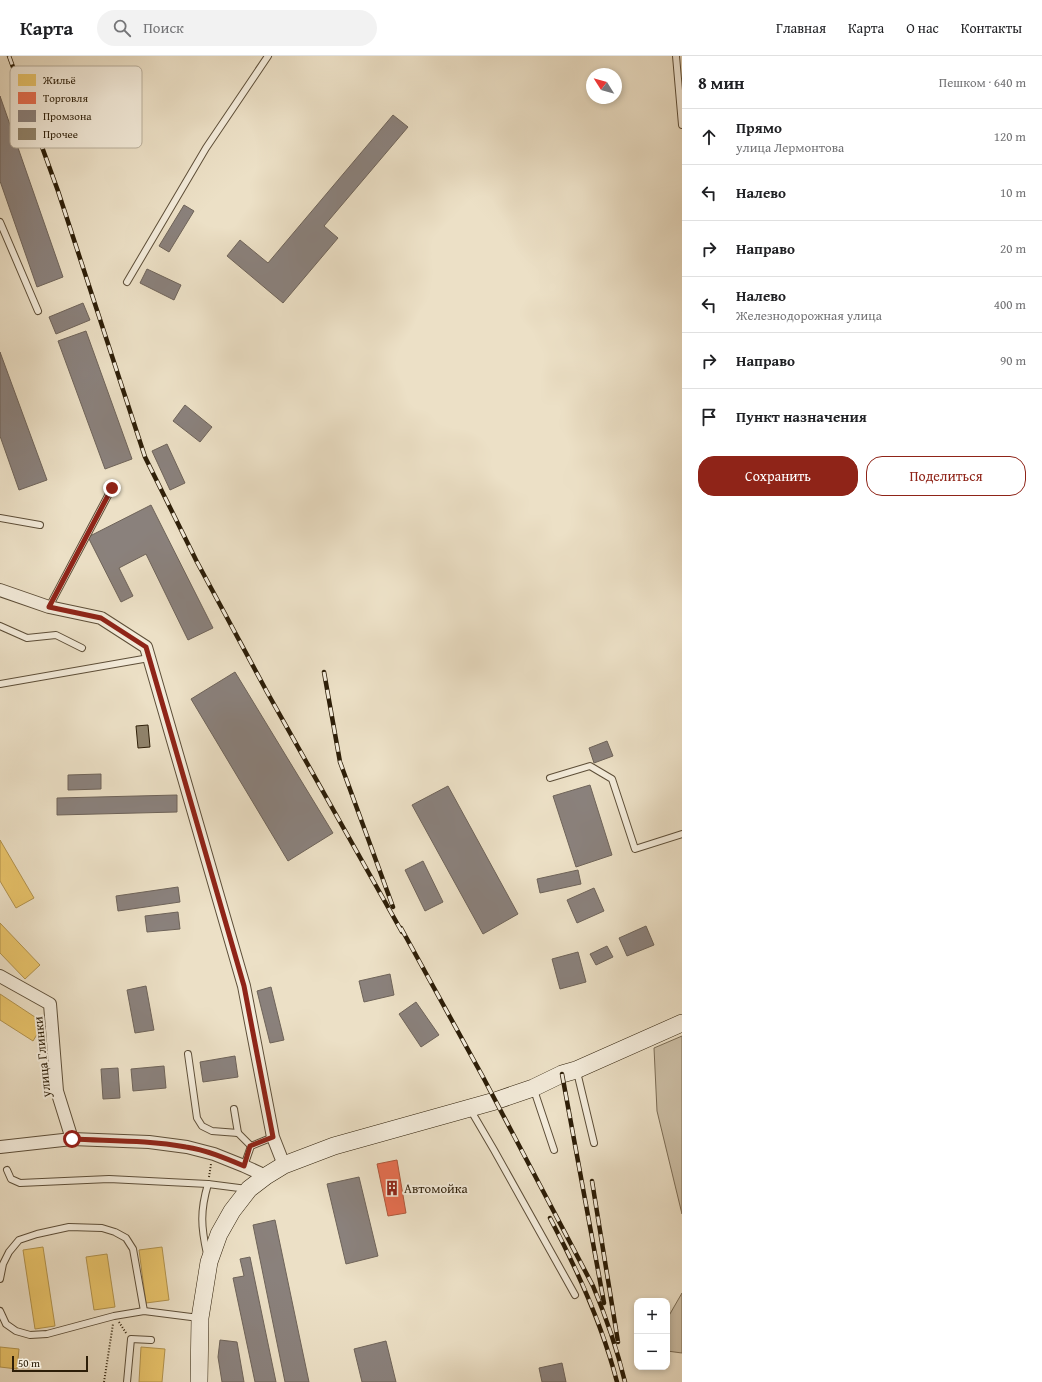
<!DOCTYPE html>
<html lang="ru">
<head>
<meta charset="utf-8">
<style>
  body { margin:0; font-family:"Gentium Book Plus",serif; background:#f2f2f2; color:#202124 }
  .controls { position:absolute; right:12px; bottom:12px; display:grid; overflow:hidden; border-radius:8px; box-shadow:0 2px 6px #0003 }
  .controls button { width:36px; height:36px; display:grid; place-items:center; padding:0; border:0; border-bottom:1px solid #e0e0e0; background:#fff; color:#202124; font:20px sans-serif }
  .compass { position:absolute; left:586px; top:12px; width:36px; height:36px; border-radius:50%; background:#fff; box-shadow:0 2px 6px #0003; rotate:307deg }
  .scale { position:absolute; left:12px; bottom:10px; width:76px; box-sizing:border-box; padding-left:4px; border:2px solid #2d1e08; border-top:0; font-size:11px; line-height:14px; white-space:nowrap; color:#2d1e08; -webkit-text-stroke:3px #f3ebda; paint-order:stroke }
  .stop { position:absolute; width:12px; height:12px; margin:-9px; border:3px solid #8f2418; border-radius:50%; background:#fff }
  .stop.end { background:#8f2418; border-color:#fff; box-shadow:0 1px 4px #0008 }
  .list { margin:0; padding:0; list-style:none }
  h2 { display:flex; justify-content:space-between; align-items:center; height:52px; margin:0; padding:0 16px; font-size:17px }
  h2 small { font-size:13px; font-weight:400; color:#757577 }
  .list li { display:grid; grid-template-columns:26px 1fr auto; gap:12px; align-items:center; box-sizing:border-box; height:56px; padding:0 16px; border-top:1px solid #e0e0e0 }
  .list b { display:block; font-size:15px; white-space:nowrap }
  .list p { margin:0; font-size:13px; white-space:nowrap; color:#757577 }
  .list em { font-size:13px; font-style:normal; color:#757577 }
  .actions { display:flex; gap:8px; padding:12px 16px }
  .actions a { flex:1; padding:9px 0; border:1px solid #8f2418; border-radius:16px; text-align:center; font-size:14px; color:#8f2418 }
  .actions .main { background:#8f2418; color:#fff }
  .icon { flex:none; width:22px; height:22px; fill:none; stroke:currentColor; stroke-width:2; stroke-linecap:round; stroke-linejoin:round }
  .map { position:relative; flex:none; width:682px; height:1326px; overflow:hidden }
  header { display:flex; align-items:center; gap:24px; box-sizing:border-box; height:56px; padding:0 20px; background:#fff; border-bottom:1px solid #e0e0e0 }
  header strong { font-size:19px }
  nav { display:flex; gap:22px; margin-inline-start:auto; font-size:14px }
  .search { width:280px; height:36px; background:#f2f2f2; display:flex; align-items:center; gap:10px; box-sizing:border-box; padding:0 14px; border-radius:22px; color:#757577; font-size:15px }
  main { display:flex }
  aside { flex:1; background:#fff }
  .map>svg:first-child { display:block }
  .green { fill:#ccbfa6; stroke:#7c6e57 }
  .homes { fill:#e9c46a; stroke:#b1924d }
  .shops { fill:#e76f51; stroke:#af573b }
  .industry { fill:#8a817c; stroke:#6e6359 }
  .building { fill:#90836b; stroke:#2d1e08 }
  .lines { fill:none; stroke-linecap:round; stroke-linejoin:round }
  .service-casing { stroke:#5d4e38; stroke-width:8 }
  .minor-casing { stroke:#5d4e38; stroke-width:14 }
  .secondary-casing { stroke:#2d1e08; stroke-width:18 }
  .path { stroke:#2d1e08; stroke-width:2; stroke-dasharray:1 2; stroke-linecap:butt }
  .service { stroke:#f3ebda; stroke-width:6 }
  .minor { stroke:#f3ebda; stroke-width:12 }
  .secondary { stroke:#f3ebda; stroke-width:17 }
  .rail-casing { stroke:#2d1e08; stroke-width:4.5 }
  .rail { stroke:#f3ebda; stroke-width:3; stroke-dasharray:9; stroke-linecap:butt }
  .route { stroke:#8f2418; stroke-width:5 }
  .labels { text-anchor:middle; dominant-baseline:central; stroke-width:4; stroke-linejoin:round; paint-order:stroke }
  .street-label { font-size:13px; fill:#2d1e08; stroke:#f3ebda }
  .poi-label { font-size:13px; fill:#2d1e08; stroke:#f3ebda; text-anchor:start }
  .key { fill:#f3ebda; stroke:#b8ae9b; stroke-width:1 }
  .key-label { font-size:11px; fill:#2d1e08 }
</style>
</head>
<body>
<header>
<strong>Карта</strong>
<div class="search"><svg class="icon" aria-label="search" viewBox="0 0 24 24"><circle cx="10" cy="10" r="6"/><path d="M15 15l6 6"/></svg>Поиск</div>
<nav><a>Главная</a><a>Карта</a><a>О нас</a><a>Контакты</a></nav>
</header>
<main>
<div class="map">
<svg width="682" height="1326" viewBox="0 0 682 1326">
  <rect width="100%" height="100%" fill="#ece0c6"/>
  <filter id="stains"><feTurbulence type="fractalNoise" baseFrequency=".005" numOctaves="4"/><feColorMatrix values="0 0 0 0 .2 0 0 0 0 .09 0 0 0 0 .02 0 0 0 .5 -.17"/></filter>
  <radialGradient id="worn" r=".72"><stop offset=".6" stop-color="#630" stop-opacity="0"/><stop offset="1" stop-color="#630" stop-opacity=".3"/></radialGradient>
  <g class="green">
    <path d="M 682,980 L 682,1158 L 657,1055 L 654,992 Z"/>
    <path d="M 682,1237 L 682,1297 L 667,1295 L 667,1263 Z"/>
  </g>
  <g class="homes">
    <path d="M 0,784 L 34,842 L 16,852 L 0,825 Z"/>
    <path d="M 0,867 L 40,909 L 25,923 L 0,897 Z"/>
    <path d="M 0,938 L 44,967 L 33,985 L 0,964 Z"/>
    <path d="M 43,1191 L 55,1270 L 35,1273 L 23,1194 Z"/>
    <path d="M 162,1191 L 169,1244 L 146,1247 L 139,1194 Z"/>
    <path d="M 107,1198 L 115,1251 L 94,1254 L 86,1201 Z"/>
    <path d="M 0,1291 L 19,1293 L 17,1313 L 0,1311 Z"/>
    <path d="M 141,1291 L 165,1293 L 162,1326 L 139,1326 Z"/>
  </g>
  <path class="shops" d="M 397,1104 L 406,1157 L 388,1160 L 377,1108 Z"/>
  <g class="industry">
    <path d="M 0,40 L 63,221 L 37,231 L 0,125 Z"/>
    <path d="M 393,59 L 408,71 L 324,170 L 338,182 L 283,247 L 227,200 L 240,184 L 268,207 Z"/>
    <path d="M 184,149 L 194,155 L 169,196 L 159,190 Z"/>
    <path d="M 147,213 L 181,229 L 174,244 L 140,227 Z"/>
    <path d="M 83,247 L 90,264 L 56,278 L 49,261 Z"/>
    <path d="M 86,275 L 132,403 L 105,413 L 58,285 Z"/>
    <path d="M 0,296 L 47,424 L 19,434 L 0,380 Z"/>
    <path d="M 185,349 L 212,371 L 200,386 L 173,365 Z"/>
    <path d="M 167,388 L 185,427 L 170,434 L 152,395 Z"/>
    <path d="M 151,449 L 213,572 L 188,584 L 146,498 L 119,512 L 133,540 L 121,546 L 88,481 Z"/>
    <path d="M 235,616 L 333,777 L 288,805 L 191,643 Z"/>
    <path d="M 607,685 L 613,700 L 594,707 L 589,692 Z"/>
    <path d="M 101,718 L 101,733 L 68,734 L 68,719 Z"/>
    <path d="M 590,729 L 612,799 L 576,811 L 553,740 Z"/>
    <path d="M 448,730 L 518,858 L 483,878 L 412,749 Z"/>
    <path d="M 177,739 L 177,756 L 57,759 L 57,742 Z"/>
    <path d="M 423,805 L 443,846 L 425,855 L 405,814 Z"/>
    <path d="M 578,814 L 581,828 L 540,837 L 537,823 Z"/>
    <path d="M 178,831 L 180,846 L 118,855 L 116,840 Z"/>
    <path d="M 594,832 L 604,855 L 577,867 L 567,844 Z"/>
    <path d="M 178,856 L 180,873 L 147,876 L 145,860 Z"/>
    <path d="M 646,870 L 654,889 L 627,900 L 619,882 Z"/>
    <path d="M 607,890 L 613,901 L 596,909 L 590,898 Z"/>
    <path d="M 578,896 L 586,926 L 560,933 L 552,903 Z"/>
    <path d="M 390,918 L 394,939 L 364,946 L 359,925 Z"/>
    <path d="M 146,930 L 154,974 L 135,977 L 127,934 Z"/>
    <path d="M 271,931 L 284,984 L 270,987 L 257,935 Z"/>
    <path d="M 416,946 L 439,979 L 421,991 L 399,958 Z"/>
    <path d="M 235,1000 L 238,1021 L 203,1026 L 200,1006 Z"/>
    <path d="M 164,1010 L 166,1032 L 133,1035 L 131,1013 Z"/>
    <path d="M 118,1012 L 120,1042 L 103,1043 L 101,1013 Z"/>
    <path d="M 359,1121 L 378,1200 L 346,1208 L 327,1128 Z"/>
    <path d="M 275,1164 L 297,1269 L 309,1326 L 285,1326 L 253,1169 Z"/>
    <path d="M 250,1201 L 276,1326 L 255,1326 L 233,1222 L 244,1220 L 240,1203 Z"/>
    <path d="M 220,1284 L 237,1286 L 244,1326 L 222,1326 L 218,1301 Z"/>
    <path d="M 386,1285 L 396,1326 L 362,1326 L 354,1293 Z"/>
    <path d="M 562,1307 L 566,1326 L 542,1326 L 539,1312 Z"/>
  </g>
  <path class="building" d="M 148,669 L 150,691 L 138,692 L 136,670 Z"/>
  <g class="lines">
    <g class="service-casing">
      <g id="service">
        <path d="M 676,0 L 682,69"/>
        <path d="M 0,166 L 38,255"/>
        <path d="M 127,226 L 206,92 L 268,0"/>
        <path d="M 0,462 L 40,469"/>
        <path d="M 49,551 L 112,432"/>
        <path d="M 0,570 L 27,582 L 56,579 L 82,592"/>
        <path d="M 0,628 L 149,602"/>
        <path d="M 550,722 L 590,710 L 612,723 L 635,793 L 682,778"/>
        <path d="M 188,998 L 197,1062 L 202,1070 L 212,1075 L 238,1077 L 251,1090"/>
        <path d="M 577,1016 L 594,1087"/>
        <path d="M 534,1034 L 554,1094"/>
        <path d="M 234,1053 L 238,1077"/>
        <path d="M 470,1053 L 494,1094 L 575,1239"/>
        <path d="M 244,1110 L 251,1090 L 273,1081"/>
        <path d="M 7,1114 L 11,1123 L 20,1127 L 109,1123 L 208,1128 L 247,1133"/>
        <path d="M 207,1198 C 201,1171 200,1155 208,1128"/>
        <path d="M 0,1223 L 3,1208 L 9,1196 L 19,1184 L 37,1178 L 69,1171 L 102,1172 L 115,1176 L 126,1182 L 133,1193 L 144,1255"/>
        <path d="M 0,1255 L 6,1268 L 16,1275 L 30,1279 L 47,1278 L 114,1260 L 144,1255 L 199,1262"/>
        <path d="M 127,1326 L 131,1283 L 151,1284"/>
      </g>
    </g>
    <g class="minor-casing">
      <g id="minor">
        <path d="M 0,534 L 49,551 L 101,562 L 146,591 L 244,930 L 273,1081 L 284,1109"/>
        <path d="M 0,920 L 50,948 L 57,1035 L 72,1083"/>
        <path d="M 0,1091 L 72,1083 L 149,1086 L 187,1091 L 214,1098 L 244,1110 L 266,1120"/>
      </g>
    </g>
    <g class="secondary-casing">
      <path id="secondary" d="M 199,1326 L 200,1262 L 209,1206 L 219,1178 L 232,1155 L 249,1133 L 266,1120 L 284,1109 L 334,1090 L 495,1045 L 533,1032 L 562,1018 L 576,1014 L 682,967"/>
    </g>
    <g class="path">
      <path d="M 209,1121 L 211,1108"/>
      <path d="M 119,1266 L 126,1277"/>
      <path d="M 104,1326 L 113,1268"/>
    </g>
    <use href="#service" class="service"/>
    <use href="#minor" class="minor"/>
    <use href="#secondary" class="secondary"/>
    <g class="rail-casing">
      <g id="rail">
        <path d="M 9,0 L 58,135 L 145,401 L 197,506 L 267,636 L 402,876"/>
        <path d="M 324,616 L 340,706 L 393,851"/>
        <path d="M 401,872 L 483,1021 L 593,1230 C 606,1261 617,1293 625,1326"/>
        <path d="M 562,1018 L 604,1247"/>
        <path d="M 592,1125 L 618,1286"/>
        <path d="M 550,1162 C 578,1215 602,1268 617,1326"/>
      </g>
    </g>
    <use href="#rail" class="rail"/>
  </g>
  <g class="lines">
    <path class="route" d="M 72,1083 C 110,1085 148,1084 186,1091 C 206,1094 225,1102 244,1110 L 250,1090 L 273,1081 L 244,930 L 146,591 L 101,562 L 49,551 L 112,432"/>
  </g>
  <defs>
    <g id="building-bare" transform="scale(1.2)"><path d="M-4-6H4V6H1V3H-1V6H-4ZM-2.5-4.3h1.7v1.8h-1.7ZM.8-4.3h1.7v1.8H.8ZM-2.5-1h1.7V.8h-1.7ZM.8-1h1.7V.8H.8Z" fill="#8f2418" stroke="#f3ebda" stroke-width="2.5" paint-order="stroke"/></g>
  </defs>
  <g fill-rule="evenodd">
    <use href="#building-bare" x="392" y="1132"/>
  </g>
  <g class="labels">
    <g class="street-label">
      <text transform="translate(42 1001) rotate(-96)">улица Глинки</text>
    </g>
    <g class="poi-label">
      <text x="404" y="1132">Автомойка</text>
    </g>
  </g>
  <rect x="10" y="10" width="132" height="82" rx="6" class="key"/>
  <rect x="18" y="18" width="18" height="12" fill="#e9c46a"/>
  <rect x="18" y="36" width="18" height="12" fill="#e76f51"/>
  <rect x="18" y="54" width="18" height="12" fill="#8a817c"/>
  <rect x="18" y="72" width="18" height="12" fill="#90836b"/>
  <g class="key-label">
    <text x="43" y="28">Жильё</text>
    <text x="43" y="46">Торговля</text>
    <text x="43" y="64">Промзона</text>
    <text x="43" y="82">Прочее</text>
  </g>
  <rect width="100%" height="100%" filter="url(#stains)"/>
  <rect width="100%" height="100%" fill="url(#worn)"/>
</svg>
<div class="controls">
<button>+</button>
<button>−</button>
</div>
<svg class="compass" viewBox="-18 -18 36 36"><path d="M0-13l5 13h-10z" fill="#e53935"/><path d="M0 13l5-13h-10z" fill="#757577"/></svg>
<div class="scale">50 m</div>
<div class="stop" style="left:72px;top:1083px"></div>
<div class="stop end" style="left:112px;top:432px"></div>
</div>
<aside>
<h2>8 мин<small>Пешком · 640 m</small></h2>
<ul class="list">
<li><svg class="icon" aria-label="ahead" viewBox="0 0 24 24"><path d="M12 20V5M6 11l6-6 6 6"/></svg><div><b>Прямо</b><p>улица Лермонтова</p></div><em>120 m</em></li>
<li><svg class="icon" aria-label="left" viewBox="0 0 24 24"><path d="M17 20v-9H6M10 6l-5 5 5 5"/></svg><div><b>Налево</b></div><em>10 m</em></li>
<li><svg class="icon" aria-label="right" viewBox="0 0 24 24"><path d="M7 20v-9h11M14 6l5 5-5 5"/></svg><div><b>Направо</b></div><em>20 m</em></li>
<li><svg class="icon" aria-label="left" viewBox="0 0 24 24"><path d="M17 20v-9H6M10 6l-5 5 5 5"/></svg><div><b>Налево</b><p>Железнодорожная улица</p></div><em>400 m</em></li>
<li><svg class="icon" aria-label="right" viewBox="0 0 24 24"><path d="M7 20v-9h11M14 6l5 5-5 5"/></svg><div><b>Направо</b></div><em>90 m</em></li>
<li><svg class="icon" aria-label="arrive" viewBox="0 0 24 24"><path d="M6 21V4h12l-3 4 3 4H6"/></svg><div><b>Пункт назначения</b></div></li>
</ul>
<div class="actions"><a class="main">Сохранить</a><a>Поделиться</a></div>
</aside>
</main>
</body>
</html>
